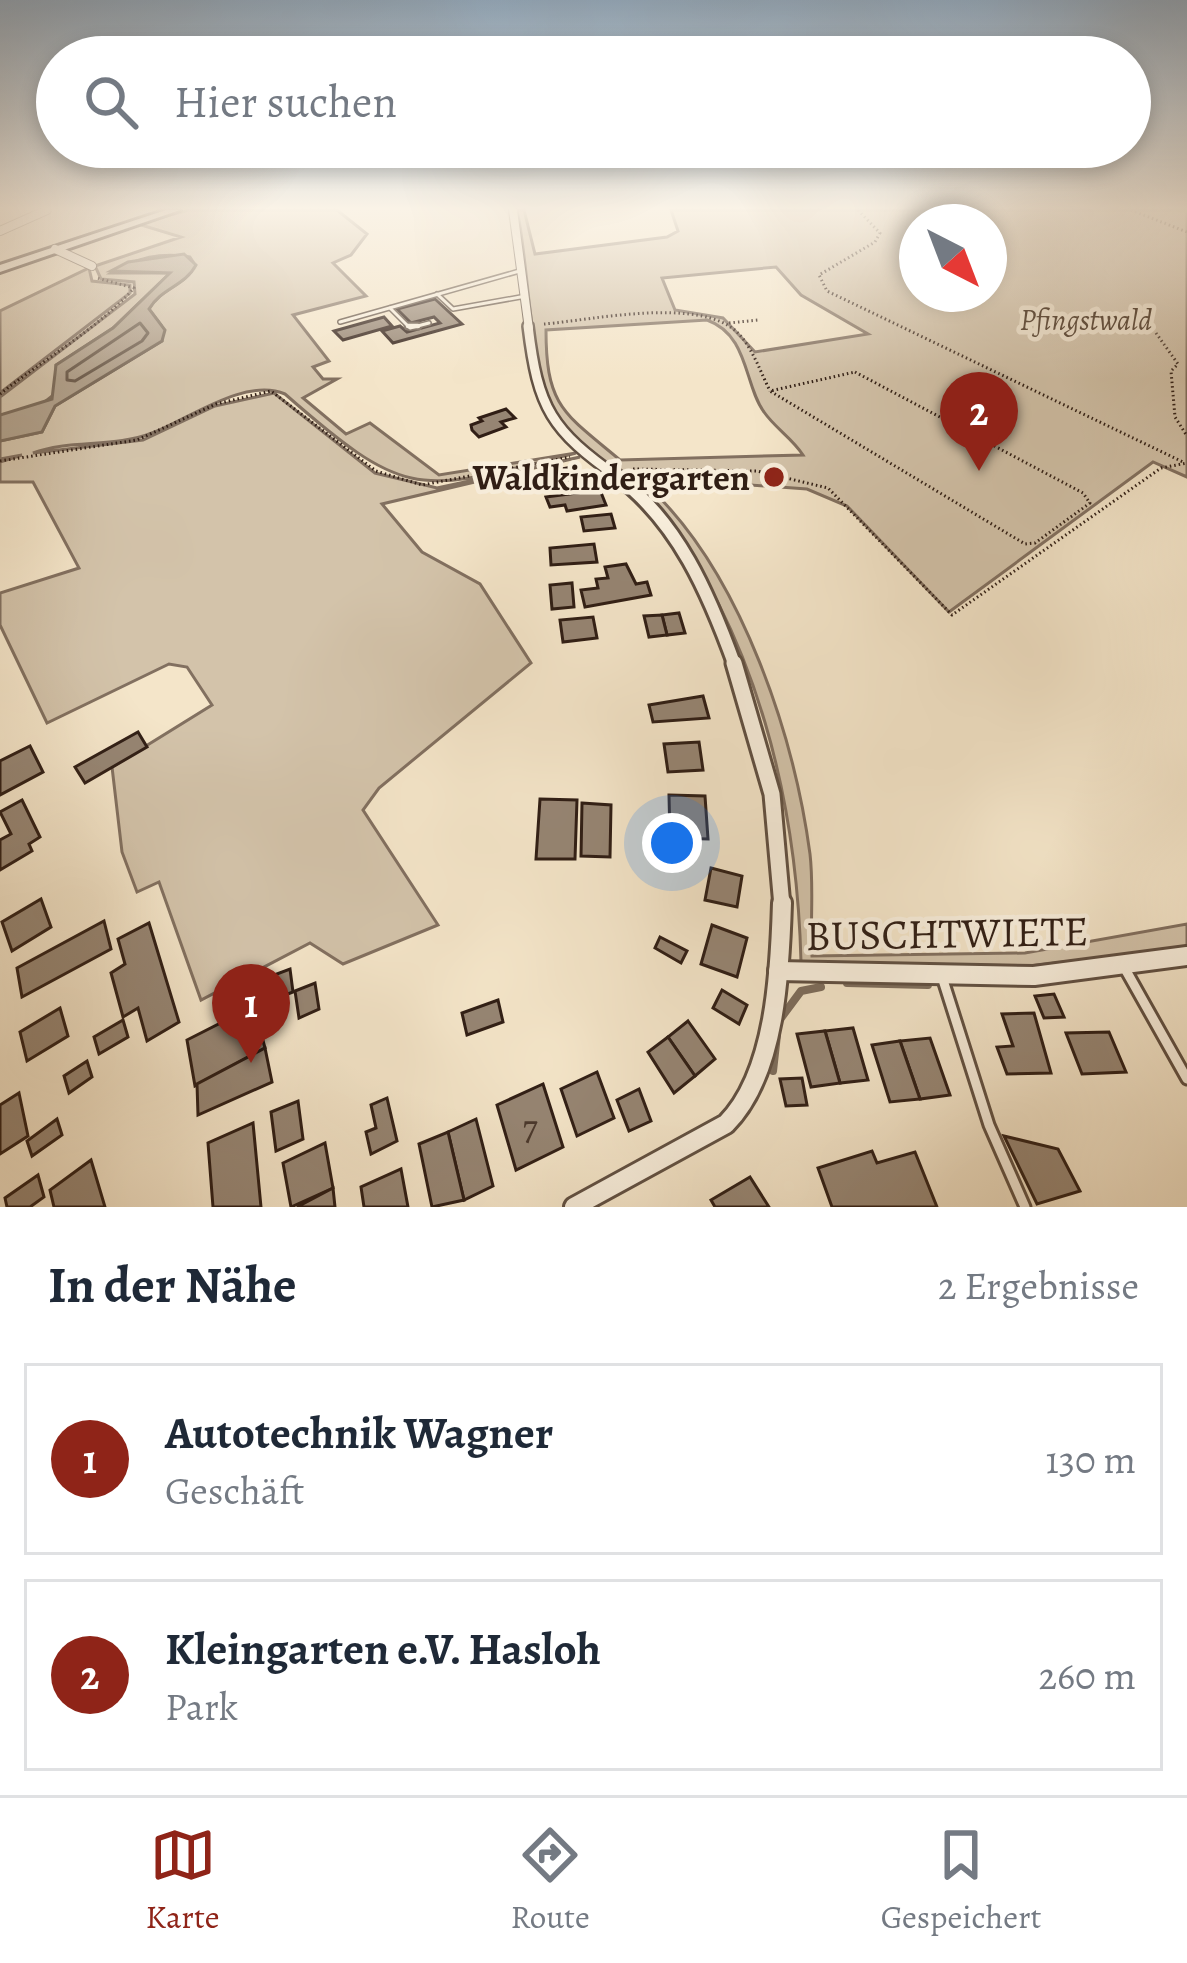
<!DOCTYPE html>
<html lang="de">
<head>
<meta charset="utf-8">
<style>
  body { margin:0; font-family:Alegreya,serif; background:#f2f2f3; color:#1f2937 }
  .compass { position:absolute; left:899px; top:204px; width:108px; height:108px; border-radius:50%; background:#fff; box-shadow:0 6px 18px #0003; rotate:138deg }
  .you { position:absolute; left:672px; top:843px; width:42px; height:42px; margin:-30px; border:9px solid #fff; border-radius:50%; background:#1a73e8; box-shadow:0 0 0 18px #1a73e833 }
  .badge { display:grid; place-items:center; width:78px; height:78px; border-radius:50%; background:#8f2418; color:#fff; font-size:39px; font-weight:700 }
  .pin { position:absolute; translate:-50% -99px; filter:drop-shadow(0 3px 6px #0008) }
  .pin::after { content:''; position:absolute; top:63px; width:42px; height:36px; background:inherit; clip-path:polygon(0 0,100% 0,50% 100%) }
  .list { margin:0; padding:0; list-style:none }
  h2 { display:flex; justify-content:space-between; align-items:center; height:156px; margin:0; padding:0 48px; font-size:51px }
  h2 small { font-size:39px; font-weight:400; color:#747a83 }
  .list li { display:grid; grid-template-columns:78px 1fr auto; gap:36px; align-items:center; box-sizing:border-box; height:192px; margin:0 24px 24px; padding:0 24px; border:3px solid #e0e1e3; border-radius:0px }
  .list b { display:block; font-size:45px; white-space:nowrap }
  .list p { margin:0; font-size:39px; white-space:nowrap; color:#747a83 }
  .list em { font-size:39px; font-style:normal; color:#747a83 }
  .icon { flex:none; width:66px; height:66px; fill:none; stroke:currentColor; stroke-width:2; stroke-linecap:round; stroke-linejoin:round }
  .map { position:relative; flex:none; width:1187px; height:1207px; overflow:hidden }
  .search { position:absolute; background:#fff; box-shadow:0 6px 18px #0003; left:36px; right:36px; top:36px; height:132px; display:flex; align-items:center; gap:30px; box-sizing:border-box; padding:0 42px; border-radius:66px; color:#747a83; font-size:45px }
  .sheet { height:588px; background:#fff }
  nav { display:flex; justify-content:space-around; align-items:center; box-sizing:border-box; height:168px; border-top:3px solid #e0e1e3; background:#fff; font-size:33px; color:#747a83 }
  nav a { display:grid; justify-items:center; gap:6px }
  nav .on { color:#8f2418 }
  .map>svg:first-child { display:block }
  .green { fill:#d3c3aa; stroke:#827060; stroke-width:3; fill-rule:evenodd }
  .water { fill:#b1a18c; stroke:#7d6d5c; stroke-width:3 }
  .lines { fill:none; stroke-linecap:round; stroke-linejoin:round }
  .shore { stroke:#706050; stroke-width:3 }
  .stream { stroke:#7d6d5c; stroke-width:8 }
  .building { fill:#968573; stroke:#301e15; stroke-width:3 }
  .service-far2-casing { stroke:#615042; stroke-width:6 }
  .service-far1-casing { stroke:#615042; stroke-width:9 }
  .service-casing { stroke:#615042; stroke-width:15 }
  .minor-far4-casing { stroke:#615042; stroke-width:10 }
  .minor-far3-casing { stroke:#615042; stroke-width:14 }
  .minor-far2-casing { stroke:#615042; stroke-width:18 }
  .minor-far1-casing { stroke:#615042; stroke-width:21 }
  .minor-casing { stroke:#615042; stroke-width:24 }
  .secondary-casing { stroke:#301e15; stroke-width:6 }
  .path { stroke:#301e15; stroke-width:3; stroke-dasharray:1.5 3; stroke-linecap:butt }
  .service-far2 { stroke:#f8eedc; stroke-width:3 }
  .service-far1 { stroke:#f8eedc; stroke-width:4.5 }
  .service { stroke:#f8eedc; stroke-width:9 }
  .minor-far4 { stroke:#f8eedc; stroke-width:8 }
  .minor-far3 { stroke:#f8eedc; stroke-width:9 }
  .minor-far2 { stroke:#f8eedc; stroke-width:12 }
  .minor-far1 { stroke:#f8eedc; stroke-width:15 }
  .minor { stroke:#f8eedc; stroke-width:18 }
  .secondary { fill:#f8eedc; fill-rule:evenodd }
  .poi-dot { fill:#8f2418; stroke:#f8eedc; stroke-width:4.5 }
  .labels { text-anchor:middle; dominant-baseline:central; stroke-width:9; stroke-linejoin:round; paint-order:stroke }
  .far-park-label { font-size:30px; font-style:italic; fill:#615042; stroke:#f8eedc }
  .poi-label { font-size:36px; font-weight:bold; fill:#301e15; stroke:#f8eedc; text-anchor:end }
  .near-number-label { font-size:36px; fill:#4a382c }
  .near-street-label { font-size:42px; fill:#301e15; stroke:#f8eedc }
</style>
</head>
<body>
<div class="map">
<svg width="1187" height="1207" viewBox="0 0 1187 1207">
  <rect width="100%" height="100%" fill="#f4e5c9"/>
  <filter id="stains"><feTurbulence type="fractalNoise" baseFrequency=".00167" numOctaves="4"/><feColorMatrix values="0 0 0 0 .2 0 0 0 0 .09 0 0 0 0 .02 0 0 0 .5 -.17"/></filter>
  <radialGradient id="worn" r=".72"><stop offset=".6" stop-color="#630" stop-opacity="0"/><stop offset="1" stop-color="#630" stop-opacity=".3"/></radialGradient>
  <g class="green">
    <path d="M 188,210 L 337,210 L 367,234 L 351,255 L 333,263 L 366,296 L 293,315 L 329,361 L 313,367 L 323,379 L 337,379 L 303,398 L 346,434 L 370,423 L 439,475 L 576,453 C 419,492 410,504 285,394 C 245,377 189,419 152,433 C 115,448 69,439 33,453 L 143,440 L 215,406 L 274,393 L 375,473 L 437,488 L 580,457 L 382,504 L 422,552 L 480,584 L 531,663 L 379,788 L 363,810 L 438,925 L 343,964 L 310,943 L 201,1000 L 159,882 L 137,892 L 122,852 L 112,767 L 212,705 L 187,667 L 169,664 L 47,723 L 0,625 L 0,593 L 79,568 L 33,482 L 0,482 L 0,462 L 22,455 L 0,459 L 0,441 L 42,432 L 55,406 L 162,341 L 161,325 L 149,309 C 161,288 186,286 195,265 L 190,257 C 162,252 135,258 111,273 L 170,273 L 113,328 L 56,365 L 56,393 L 37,408 L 0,415 L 0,397 L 135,294 L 134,282 L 101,279 L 95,266 L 181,237 L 138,224 Z"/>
    <path d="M 517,210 L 524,210 L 535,254 L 667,237 L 678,231 L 671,210 L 1187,210 L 1187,477 L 1153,462 L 949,612 L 847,506 L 807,489 L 667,479 L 656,483 L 655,493 C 742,579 794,735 810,854 C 814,888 810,922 812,956 L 1025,953 L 1187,924 L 1187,948 L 1029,966 L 801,962 C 797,803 757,634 657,507 C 630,473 583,455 559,425 C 530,389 529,261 517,210 ZM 917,222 L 989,222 L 989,294 L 917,294 ZM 776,267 L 801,295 L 868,334 L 755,352 L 723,318 L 675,310 L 662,278 ZM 707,320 C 749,335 744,385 764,412 C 775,428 792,438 803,455 L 620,460 C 564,413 546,407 546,330 Z"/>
    <path d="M 89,268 L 92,281 L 130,285 L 130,293 L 0,393 L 0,311 Z"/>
  </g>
  <path class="water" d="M 184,254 L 196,265 C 185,286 161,288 149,309 L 165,330 L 162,341 L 55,406 L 42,432 L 0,441 L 0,415 L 52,399 L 56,365 L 113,328 L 170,273 L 111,271 L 128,262 Z"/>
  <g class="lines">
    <path class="shore" d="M 140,323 L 148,333 L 142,341 L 75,381 L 67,380 L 67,372 Z"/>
    <g class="stream">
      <path d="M 847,983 L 928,985"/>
      <path d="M 781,1018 L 801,991 L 821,987"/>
      <path d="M 773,1071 L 777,1035"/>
    </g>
  </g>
  <g class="building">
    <path d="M 435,299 L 462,324 L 393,343 L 382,331 L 400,326 L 407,332 L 440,323 L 434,317 L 411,323 L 397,309 Z"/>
    <path d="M 384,317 L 392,326 L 343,340 L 334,331 Z"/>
    <path d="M 506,409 L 515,418 L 501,422 L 506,427 L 479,437 L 472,430 L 471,425 L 482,421 L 479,418 Z"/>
    <path d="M 567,468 L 573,482 L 546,487 L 541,473 Z"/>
    <path d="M 600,490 L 606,505 L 567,511 L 565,505 L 550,507 L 546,497 Z"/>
    <path d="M 611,514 L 615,528 L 584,531 L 581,517 Z"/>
    <path d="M 594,544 L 597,562 L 551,565 L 550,548 Z"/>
    <path d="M 626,564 L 636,584 L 647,582 L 651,595 L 585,607 L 581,590 L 598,588 L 596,579 L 608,578 L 605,567 Z"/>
    <path d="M 572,583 L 574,607 L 552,609 L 550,585 Z"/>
    <path d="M 679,613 L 685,633 L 667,635 L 662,615 Z"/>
    <path d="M 662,615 L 667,635 L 649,637 L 644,616 Z"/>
    <path d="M 593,617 L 597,638 L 563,642 L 560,620 Z"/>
    <path d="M 703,696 L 709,718 L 653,722 L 649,705 Z"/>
    <path d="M 138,732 L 147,747 L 85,783 L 75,767 Z"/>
    <path d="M 699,742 L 703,770 L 668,772 L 664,744 Z"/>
    <path d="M 30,746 L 43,772 L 0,795 L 0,761 Z"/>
    <path d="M 669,795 L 705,796 L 708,839 L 670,838 Z"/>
    <path d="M 540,799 L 577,800 L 575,859 L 536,859 Z"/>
    <path d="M 22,800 L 40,837 L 29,844 L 32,851 L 0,870 L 0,840 L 11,834 L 0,812 Z"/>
    <path d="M 582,803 L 611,805 L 610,857 L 581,856 Z"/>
    <path d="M 711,868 L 742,876 L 737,907 L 705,900 Z"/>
    <path d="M 41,899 L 51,927 L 12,951 L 2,922 Z"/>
    <path d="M 104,921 L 111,949 L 22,997 L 17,968 Z"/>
    <path d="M 149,923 L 179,1022 L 147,1041 L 138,1008 L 123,1017 L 111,973 L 125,964 L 118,939 Z"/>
    <path d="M 712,925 L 747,938 L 737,977 L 701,964 Z"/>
    <path d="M 660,937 L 687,951 L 681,963 L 655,948 Z"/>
    <path d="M 290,969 L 293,992 L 270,1001 L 266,978 Z"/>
    <path d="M 315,983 L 319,1009 L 299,1018 L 295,991 Z"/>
    <path d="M 722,990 L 747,1005 L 739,1024 L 713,1008 Z"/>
    <path d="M 1054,994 L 1064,1017 L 1044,1018 L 1035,996 Z"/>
    <path d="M 498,1000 L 503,1022 L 467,1035 L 462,1013 Z"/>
    <path d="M 254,1006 L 265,1048 L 195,1086 L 187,1040 Z"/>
    <path d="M 60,1008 L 68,1036 L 27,1061 L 20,1032 Z"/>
    <path d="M 1034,1013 L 1051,1073 L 1007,1074 L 997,1047 L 1013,1046 L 1002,1014 Z"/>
    <path d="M 123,1020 L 128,1037 L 99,1054 L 94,1037 Z"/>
    <path d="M 688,1021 L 715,1059 L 695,1076 L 668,1037 Z"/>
    <path d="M 853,1028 L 868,1080 L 840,1083 L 825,1031 Z"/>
    <path d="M 825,1031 L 840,1083 L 811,1087 L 797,1034 Z"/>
    <path d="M 1109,1032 L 1126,1072 L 1082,1074 L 1066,1033 Z"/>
    <path d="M 668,1037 L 695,1076 L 674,1093 L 648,1052 Z"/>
    <path d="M 930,1038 L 950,1095 L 920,1099 L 900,1041 Z"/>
    <path d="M 900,1041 L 920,1099 L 890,1102 L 872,1045 Z"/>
    <path d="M 265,1048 L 272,1082 L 198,1115 L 197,1084 Z"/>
    <path d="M 87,1061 L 92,1077 L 69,1093 L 64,1076 Z"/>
    <path d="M 597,1072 L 614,1118 L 577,1136 L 561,1089 Z"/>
    <path d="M 802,1078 L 807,1105 L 786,1106 L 780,1079 Z"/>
    <path d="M 543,1084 L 563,1147 L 516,1170 L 497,1105 Z"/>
    <path d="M 639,1089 L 651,1121 L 629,1131 L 617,1100 Z"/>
    <path d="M 19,1093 L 28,1136 L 0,1154 L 0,1105 Z"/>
    <path d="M 387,1098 L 397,1141 L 371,1154 L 366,1132 L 376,1128 L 371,1105 Z"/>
    <path d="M 298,1101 L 303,1139 L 276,1151 L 271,1112 Z"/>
    <path d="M 57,1119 L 62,1135 L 32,1156 L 27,1141 Z"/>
    <path d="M 476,1119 L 493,1186 L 464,1200 L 448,1132 Z"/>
    <path d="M 253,1123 L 261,1207 L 213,1207 L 208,1143 Z"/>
    <path d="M 448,1132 L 464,1200 L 432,1207 L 419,1144 Z"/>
    <path d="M 1004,1136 L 1058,1149 L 1080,1191 L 1037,1204 Z"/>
    <path d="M 325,1143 L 333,1188 L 291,1207 L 283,1163 Z"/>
    <path d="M 872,1151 L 877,1163 L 915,1152 L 937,1207 L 832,1207 L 818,1168 Z"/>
    <path d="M 91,1160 L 105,1207 L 54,1207 L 50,1190 Z"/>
    <path d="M 401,1169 L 408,1207 L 364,1207 L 361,1187 Z"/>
    <path d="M 38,1175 L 44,1197 L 30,1207 L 7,1207 L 5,1198 Z"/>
    <path d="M 750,1177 L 769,1207 L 715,1207 L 711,1200 Z"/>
    <path d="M 333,1188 L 335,1207 L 297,1207 Z"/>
  </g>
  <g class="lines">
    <g class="service-far2-casing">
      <g id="service-far2">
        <path d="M 437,294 L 453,309 L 526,296"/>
        <path d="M 390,308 L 410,328 L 429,323"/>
        <path d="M 340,322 L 523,270"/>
      </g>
    </g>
    <g class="service-far1-casing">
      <path id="service-far1" d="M 408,326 L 418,326"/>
    </g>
    <g class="service-casing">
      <g id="service">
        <path d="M 1124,967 L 1187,1079"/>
        <path d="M 943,980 L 989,1125 L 1025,1207"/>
      </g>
    </g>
    <g class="minor-far4-casing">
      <g id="minor-far4">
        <path d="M 513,210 L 529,329"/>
        <path d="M 0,231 L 47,210"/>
        <path d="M 55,249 L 92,266"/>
      </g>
    </g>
    <g class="minor-far3-casing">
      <path id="minor-far3" d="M 528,326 C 538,409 551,430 619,478"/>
    </g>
    <g class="minor-far2-casing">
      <path id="minor-far2" d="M 615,475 C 678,521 709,594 735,666"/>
    </g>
    <g class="minor-far1-casing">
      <path id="minor-far1" d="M 734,663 L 772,794 L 782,906"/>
    </g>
    <g class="minor-casing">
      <g id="minor">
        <path d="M 778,971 L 1034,976 L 1187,956"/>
        <path d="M 574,1207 L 726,1124 C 776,1074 780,970 782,903"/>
      </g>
    </g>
    <g class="secondary-casing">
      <path id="secondary" d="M 166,210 L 180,210 L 0,272 L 0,265 Z"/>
    </g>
    <g class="path">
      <path d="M 858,210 L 880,233 L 875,242 L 819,275 L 827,291 L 1183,462"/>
      <path d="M 1131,210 L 1187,232"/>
      <path d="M 729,323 L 758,320"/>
      <path d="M 544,324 C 593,320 701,296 738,333 C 752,347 761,373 770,391"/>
      <path d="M 1156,333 L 1178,364 L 1171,371 L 1175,417 L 1187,436"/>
      <path d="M 855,372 L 1083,493 L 1090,503 L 1035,543 L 1025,544 L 770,391 Z"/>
      <path d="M 0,394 C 43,360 99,328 134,288 L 97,278"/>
      <path d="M 0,461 L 137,440 L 216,404 L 271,391 L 376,471 L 422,485 L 570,457"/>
      <path d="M 633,469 L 757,471 L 828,488 L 952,615 L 1161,468 L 1187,463"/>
    </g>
    <use href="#service-far2" class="service-far2"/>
    <use href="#service-far1" class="service-far1"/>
    <use href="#service" class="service"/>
    <use href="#minor-far4" class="minor-far4"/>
    <use href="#minor-far3" class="minor-far3"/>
    <use href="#minor-far2" class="minor-far2"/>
    <use href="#minor-far1" class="minor-far1"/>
    <use href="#minor" class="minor"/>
    <use href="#secondary" class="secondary"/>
  </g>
  <linearGradient id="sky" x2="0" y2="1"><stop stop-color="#92acc3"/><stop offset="0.55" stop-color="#faf3e7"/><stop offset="1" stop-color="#faf3e7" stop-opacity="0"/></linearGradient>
  <rect width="1187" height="379" fill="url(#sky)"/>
  <circle class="poi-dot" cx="774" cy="477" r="12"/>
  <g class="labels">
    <g class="far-park-label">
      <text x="1086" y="320">Pfingstwald</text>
    </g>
    <g class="poi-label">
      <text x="750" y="477">Waldkindergarten</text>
    </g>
    <g class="near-number-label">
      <text x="530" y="1126">7</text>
    </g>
    <g class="near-street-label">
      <text transform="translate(947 933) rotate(-1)">BUSCHTWIETE</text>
    </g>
  </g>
  <rect width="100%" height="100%" filter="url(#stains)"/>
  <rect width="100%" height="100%" fill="url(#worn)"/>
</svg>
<svg class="compass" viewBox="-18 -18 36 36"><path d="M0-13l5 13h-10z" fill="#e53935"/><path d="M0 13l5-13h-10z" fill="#747a83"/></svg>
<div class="you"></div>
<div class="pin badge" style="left:251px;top:1063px">1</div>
<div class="pin badge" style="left:979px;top:471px">2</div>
<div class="search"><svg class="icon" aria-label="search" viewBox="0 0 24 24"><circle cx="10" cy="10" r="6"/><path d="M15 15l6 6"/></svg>Hier suchen</div>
</div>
<section class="sheet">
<h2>In der Nähe<small>2 Ergebnisse</small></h2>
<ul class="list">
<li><span class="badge">1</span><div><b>Autotechnik Wagner</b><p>Geschäft</p></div><em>130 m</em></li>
<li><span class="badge">2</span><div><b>Kleingarten e.V. Hasloh</b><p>Park</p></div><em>260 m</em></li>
</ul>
</section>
<nav>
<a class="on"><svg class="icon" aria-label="map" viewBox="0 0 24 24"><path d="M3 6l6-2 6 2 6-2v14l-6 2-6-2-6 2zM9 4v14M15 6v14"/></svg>Karte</a>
<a><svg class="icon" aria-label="directions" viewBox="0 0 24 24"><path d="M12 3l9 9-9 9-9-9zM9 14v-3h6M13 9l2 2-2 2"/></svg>Route</a>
<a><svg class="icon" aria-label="saved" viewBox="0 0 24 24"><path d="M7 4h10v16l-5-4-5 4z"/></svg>Gespeichert</a>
</nav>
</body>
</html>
